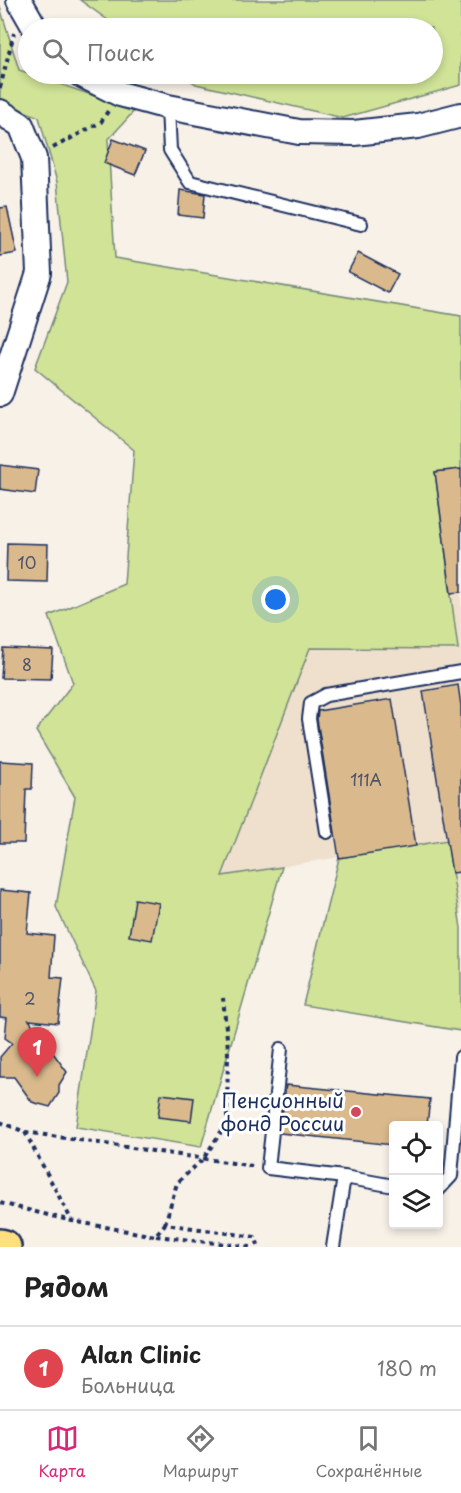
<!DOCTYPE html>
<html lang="ru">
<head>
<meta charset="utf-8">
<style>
  body { margin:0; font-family:"Playpen Sans",sans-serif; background:#f6f6f6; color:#222 }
  .controls { position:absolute; right:18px; bottom:18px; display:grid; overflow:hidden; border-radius:6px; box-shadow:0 3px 9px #0003 }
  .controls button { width:54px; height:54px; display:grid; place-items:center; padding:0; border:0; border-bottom:2px solid #e0e0e0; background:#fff; color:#222; font:30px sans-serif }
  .you { position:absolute; left:276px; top:600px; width:21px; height:21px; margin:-15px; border:4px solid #fff; border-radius:50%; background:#1a73e8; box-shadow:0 0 0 9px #1a73e833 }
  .badge { display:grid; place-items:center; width:39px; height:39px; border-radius:50%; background:#db2777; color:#fff; font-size:20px; font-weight:700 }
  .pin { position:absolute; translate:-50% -50px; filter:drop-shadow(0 2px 3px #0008) }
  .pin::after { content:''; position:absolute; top:32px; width:21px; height:18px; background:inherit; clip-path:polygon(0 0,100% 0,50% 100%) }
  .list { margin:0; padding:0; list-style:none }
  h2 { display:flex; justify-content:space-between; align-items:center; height:78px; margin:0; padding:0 24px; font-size:26px }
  h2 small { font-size:20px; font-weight:400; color:#767676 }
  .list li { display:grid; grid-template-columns:39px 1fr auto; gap:18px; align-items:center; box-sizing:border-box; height:84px; padding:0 24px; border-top:2px solid #e0e0e0 }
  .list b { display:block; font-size:22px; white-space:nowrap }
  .list p { margin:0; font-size:20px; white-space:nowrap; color:#767676 }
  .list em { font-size:20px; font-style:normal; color:#767676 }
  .icon { flex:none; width:33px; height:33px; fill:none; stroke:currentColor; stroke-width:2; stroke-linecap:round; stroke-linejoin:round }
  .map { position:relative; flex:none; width:461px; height:1247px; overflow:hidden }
  .search { position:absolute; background:#fff; box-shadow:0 3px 9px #0003; left:18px; right:18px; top:18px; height:66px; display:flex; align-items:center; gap:15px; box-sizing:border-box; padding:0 21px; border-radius:33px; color:#767676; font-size:22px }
  .sheet { height:162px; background:#fff }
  nav { display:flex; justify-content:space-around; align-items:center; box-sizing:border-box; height:84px; border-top:2px solid #e0e0e0; background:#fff; font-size:16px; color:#767676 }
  nav a { display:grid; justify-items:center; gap:3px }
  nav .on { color:#db2777 }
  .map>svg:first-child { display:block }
  .built { fill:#efe0cd }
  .green { fill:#d0e397; stroke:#76897a; stroke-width:1.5 }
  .building { fill:#daba8d; stroke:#1b2f5e; stroke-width:1.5 }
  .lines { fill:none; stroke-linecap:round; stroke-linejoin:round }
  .lane-casing { stroke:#1b2f5e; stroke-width:16 }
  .street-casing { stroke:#1b2f5e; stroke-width:28 }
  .primary-casing { stroke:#1b2f5e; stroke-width:38 }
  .path { stroke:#1b2f5e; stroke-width:4; stroke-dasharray:4.5 4.5; stroke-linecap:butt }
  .lane { stroke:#fff; stroke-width:12 }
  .street { stroke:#fff; stroke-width:24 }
  .primary { stroke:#ffdf80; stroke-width:33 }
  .poi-dot { fill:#d1495b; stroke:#fff; stroke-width:2 }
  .labels { text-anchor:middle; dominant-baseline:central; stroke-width:6; stroke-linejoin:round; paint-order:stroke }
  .number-label { font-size:16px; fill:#4b526a }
  .poi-label { font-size:20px; fill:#1b2f5e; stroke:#fff; text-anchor:end }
</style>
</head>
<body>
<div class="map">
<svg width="461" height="1247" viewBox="0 0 461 1247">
  <rect width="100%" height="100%" fill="#f8f1e8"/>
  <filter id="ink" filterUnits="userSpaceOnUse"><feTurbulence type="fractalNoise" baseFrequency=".0167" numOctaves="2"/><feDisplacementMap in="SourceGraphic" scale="12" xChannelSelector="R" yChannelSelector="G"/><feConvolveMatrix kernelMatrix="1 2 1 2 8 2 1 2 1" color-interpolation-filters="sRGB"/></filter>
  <g filter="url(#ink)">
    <path class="built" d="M 461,469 L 461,928 L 446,840 L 222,876 L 310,648 L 458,649 L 435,472 Z"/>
    <g class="green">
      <path d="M 80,0 L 461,0 L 461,85 L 343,118 L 196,84 L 181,74 L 432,74 L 432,28 L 119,28 Z"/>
      <path d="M 0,7 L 19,70 L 135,110 L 108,140 L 115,258 L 461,316 L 461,469 L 435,472 L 458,649 L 310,648 L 222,876 L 282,867 L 201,1147 L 76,1127 L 96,991 L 56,907 L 75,797 L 36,731 L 73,683 L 49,616 L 124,584 L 134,450 L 35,368 L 67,282 L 57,182 L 39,117 L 0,101 Z"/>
      <path d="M 447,840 L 461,928 L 461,1031 L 303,1005 L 339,858 Z"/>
    </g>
    <g class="building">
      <path d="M 113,139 L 145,151 L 135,175 L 104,163 Z"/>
      <path d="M 180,190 L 205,194 L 203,218 L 178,215 Z"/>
      <path d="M 7,207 L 17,253 L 0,256 L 0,208 Z"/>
      <path d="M 358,253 L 398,274 L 388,293 L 348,272 Z"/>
      <path d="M 0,465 L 38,470 L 35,494 L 0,489 Z"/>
      <path d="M 461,469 L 461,592 L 451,593 L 435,472 Z"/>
      <path d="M 7,543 L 48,544 L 47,582 L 6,581 Z"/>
      <path d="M 3,648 L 53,650 L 51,679 L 1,678 Z"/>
      <path d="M 458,685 L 461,706 L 461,872 L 452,873 L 423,691 Z"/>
      <path d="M 392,699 L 416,846 L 339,858 L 317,719 L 318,711 Z"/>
      <path d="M 0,761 L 33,763 L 32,789 L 26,789 L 24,843 L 0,843 Z"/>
      <path d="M 0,890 L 31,893 L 27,933 L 54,936 L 51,977 L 63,978 L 58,1023 L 29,1020 L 67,1072 L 59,1085 L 59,1093 L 50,1107 L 32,1102 L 14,1077 L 0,1077 L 0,1057 L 12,1043 L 5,1038 L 7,1018 L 0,1017 Z"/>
      <path d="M 135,899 L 159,903 L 152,940 L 129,936 Z"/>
      <path d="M 286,1085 L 430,1099 L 427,1125 L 393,1125 L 393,1145 L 280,1133 Z"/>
      <path d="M 161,1094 L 194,1098 L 191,1121 L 158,1117 Z"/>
    </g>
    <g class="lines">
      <g class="lane-casing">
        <g id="lane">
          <path d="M 168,107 L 170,150 L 190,182 L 361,224"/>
          <path d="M 327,832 L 309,719 L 311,703 L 326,695 L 461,672"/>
          <path d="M 281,1049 L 268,1168 L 344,1177 L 394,1186"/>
          <path d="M 438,1190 L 451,1176 L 461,1057"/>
          <path d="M 333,1247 L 344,1177"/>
        </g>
      </g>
      <g class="street-casing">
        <g id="street">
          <path d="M 19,0 L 35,28"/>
          <path d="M 80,74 L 120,94 L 168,107 L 299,132 L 354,133 L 418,126 L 461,115"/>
          <path d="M 0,112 L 21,125 L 34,158 L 39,273 L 0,394"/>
        </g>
      </g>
      <g class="primary-casing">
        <path id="primary" d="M 0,1246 L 4,1247"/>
      </g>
      <g class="path">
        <path d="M 0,88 L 14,33"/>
        <path d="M 53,148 L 101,122 L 108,111"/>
        <path d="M 0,1122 L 25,1132 L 253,1166"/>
        <path d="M 25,1132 L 72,1221"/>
        <path d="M 0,1203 L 72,1221 L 155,1236 L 165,1224 L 255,1237 L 259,1247"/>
        <path d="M 165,1224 L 177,1183 L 203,1159 L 227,1123 L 228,1048 L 223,998"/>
        <path d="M 156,1236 L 251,1247"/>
      </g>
      <use href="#lane" class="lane"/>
      <use href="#street" class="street"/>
      <use href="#primary" class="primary"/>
    </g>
  </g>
  <circle class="poi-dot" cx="356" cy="1112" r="6"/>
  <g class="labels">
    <g class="number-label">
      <text x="27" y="562">10</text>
      <text x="27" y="664">8</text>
      <text x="366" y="779">111А</text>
      <text x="30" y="998">2</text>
    </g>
    <g class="poi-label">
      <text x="344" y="1100">Пенсионный<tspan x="344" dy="23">фонд России</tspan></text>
    </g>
  </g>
</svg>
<div class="controls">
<button><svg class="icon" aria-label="locate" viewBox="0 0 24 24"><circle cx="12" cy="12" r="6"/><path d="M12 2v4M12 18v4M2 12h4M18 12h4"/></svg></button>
<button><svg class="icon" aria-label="layers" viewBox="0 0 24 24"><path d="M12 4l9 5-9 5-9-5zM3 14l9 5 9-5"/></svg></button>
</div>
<div class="you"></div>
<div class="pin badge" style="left:37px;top:1077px;background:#e0444e">1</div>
<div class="search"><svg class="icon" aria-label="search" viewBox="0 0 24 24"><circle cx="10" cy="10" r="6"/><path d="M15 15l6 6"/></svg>Поиск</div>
</div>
<section class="sheet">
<h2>Рядом<small></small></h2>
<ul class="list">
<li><span class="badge" style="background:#e0444e">1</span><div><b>Alan Clinic</b><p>Больница</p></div><em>180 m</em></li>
</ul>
</section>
<nav>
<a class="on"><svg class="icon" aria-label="map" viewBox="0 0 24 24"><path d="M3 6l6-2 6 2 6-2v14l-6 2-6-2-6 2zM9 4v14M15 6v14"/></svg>Карта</a>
<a><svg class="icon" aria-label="directions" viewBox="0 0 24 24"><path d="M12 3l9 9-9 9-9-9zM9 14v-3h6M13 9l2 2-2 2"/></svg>Маршрут</a>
<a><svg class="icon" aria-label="saved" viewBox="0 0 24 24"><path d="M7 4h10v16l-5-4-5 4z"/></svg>Сохранённые</a>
</nav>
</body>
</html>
